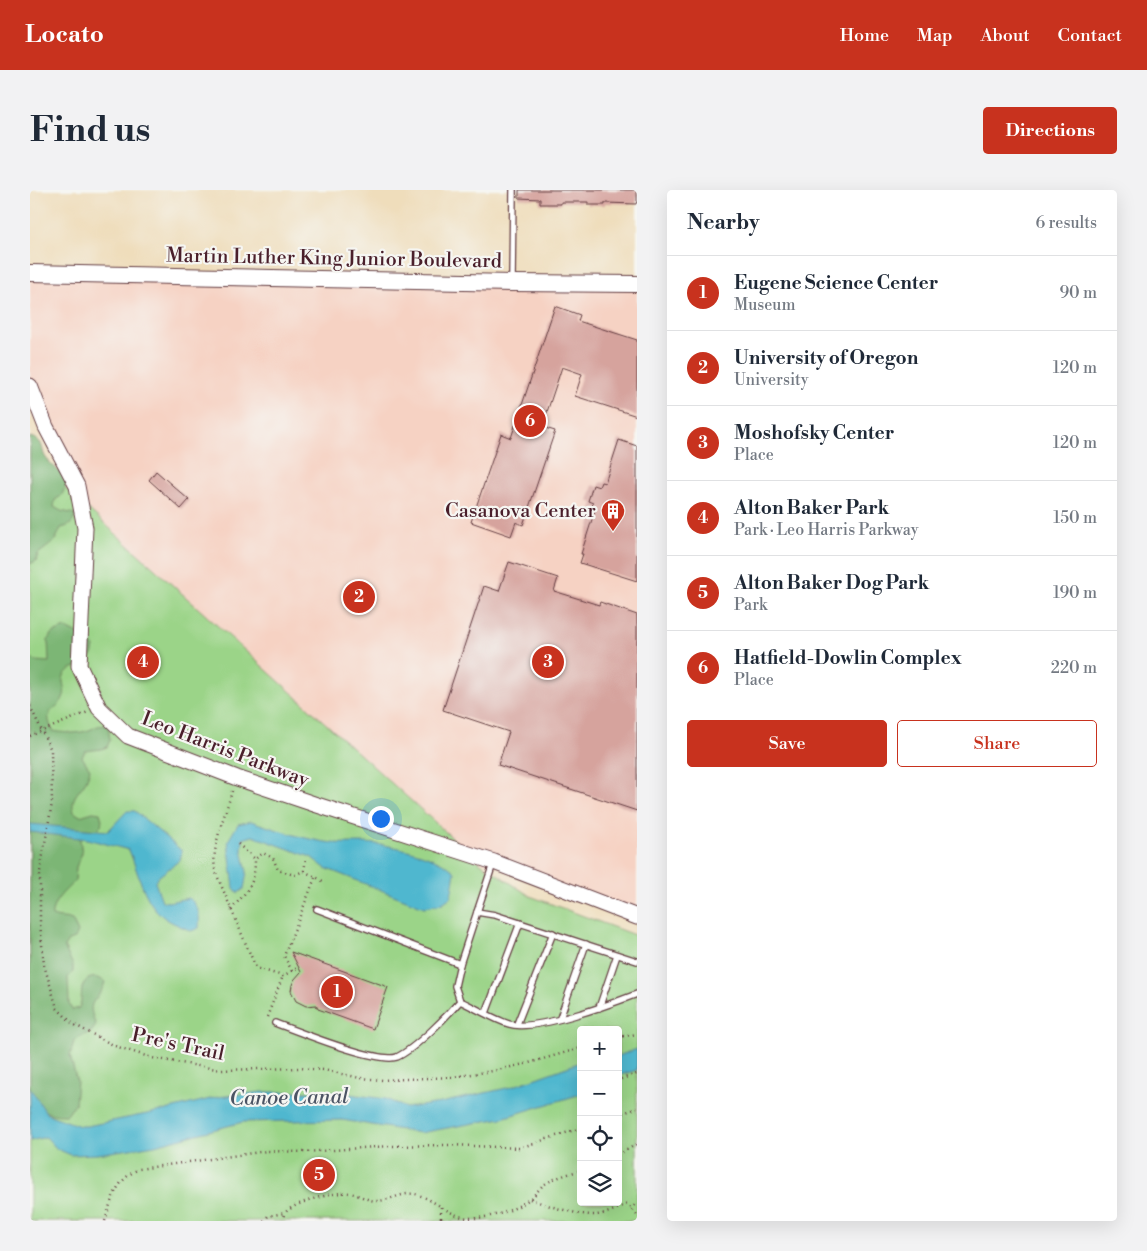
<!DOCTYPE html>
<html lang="en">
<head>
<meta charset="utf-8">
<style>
  body { margin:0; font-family:"Libre Bodoni",serif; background:#f2f2f3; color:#1f2937 }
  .controls { position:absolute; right:15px; bottom:15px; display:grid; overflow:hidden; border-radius:5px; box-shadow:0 5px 20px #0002 }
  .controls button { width:45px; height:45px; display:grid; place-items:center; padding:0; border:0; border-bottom:1px solid #e0e1e3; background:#fff; color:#1f2937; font:25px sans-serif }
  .you { position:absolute; left:350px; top:628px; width:18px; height:18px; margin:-12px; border:4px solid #fff; border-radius:50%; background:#1a73e8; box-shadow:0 0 0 8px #1a73e833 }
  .badge { display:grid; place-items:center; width:32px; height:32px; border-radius:50%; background:#c8321e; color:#fff; font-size:16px; font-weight:700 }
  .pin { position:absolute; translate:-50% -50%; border:2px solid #fff; box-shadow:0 1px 5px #0006 }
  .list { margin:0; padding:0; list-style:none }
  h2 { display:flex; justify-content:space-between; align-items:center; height:65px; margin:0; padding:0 20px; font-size:21px }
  h2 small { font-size:16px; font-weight:400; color:#747a83 }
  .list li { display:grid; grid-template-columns:32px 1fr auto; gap:15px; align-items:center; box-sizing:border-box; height:75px; padding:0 20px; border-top:1px solid #e0e1e3 }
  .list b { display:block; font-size:19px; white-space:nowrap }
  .list p { margin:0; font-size:16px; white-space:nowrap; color:#747a83 }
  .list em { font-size:16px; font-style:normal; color:#747a83 }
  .actions { display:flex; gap:10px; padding:15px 20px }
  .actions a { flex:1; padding:11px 0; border:1px solid #c8321e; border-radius:5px; text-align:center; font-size:18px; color:#c8321e }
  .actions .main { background:#c8321e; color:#fff }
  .icon { flex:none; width:28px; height:28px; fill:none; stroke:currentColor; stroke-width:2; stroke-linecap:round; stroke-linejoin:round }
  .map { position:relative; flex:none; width:607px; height:1031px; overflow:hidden; border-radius:5px }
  header { display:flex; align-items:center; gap:30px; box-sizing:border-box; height:70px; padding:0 25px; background:#c8321e; color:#fff }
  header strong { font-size:24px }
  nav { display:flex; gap:28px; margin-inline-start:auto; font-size:18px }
  .intro { display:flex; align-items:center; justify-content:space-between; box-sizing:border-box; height:120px; padding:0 30px }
  h1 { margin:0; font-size:35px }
  .button { padding:12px 22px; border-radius:5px; background:#c8321e; color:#fff; font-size:18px; font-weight:700 }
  main { display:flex; gap:30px; padding:0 30px }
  aside { flex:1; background:#fff; border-radius:5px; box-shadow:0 5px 20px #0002 }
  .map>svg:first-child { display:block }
  .built { fill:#f6d2c3 }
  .green { fill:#9bd488; stroke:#727a5a; fill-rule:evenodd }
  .forest { fill:#7cb674; stroke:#636a50 }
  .water { fill:#50b7cf; stroke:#4d6b7d }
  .building { fill:#d6a39d }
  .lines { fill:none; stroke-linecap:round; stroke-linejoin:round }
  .service-casing { stroke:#633c41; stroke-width:8 }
  .tertiary-casing { stroke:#633c41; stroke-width:17 }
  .secondary-casing { stroke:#633c41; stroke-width:18 }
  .path { stroke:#633c41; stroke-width:2.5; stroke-dasharray:1 4; stroke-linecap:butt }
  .service { stroke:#fff; stroke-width:5.5 }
  .tertiary { stroke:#fff; stroke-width:15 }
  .secondary { stroke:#fff; stroke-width:16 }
  .labels { text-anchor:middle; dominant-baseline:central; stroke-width:4.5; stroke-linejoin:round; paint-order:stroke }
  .street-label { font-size:20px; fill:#4a1f2b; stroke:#f6f6f2 }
  .poi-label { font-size:20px; fill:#4a1f2b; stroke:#f6f6f2; text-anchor:end }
  .water-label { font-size:21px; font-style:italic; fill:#4c5464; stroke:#f6f6f2 }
</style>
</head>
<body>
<header>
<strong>Locato</strong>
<nav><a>Home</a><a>Map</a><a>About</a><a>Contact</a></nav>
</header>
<div class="intro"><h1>Find us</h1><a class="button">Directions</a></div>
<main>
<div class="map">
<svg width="607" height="1031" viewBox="0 0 607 1031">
  <rect width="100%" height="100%" fill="#f6f6f2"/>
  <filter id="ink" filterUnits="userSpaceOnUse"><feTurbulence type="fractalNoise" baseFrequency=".02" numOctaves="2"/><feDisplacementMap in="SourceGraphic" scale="10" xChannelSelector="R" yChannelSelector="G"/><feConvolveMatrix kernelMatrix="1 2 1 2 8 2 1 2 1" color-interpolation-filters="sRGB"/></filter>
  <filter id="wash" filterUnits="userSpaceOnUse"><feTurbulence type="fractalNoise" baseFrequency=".0096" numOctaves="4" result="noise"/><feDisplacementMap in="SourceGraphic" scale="20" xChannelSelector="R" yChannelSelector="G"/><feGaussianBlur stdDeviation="1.12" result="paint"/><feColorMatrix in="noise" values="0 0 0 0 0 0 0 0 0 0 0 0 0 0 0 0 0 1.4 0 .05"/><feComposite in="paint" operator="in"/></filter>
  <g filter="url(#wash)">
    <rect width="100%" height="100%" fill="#efddbb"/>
    <path class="built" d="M 0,83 L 607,94 L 607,727 L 98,546 L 47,296 L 0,196 Z"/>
    <path class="green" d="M 0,256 L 23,287 L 449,672 L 500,706 L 607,746 L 607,1031 L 0,1031 ZM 551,840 L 588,840 L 588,1012 L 551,1012 Z"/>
    <g class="forest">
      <path d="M 0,247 C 16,251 10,259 16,268 C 23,277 33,283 38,293 L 31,306 L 25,310 L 24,317 L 31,321 L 45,324 C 44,333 40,336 31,338 L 25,351 L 8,364 L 6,371 L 0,374 Z"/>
      <path d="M 35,438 L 61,450 L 64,456 L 63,463 L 56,475 C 46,476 32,480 33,492 C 34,498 36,502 33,508 C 27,522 11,518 23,541 C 33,543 46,544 56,541 C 67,538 65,534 78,536 L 80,550 L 77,557 L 71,559 L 55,561 L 52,567 L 60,579 C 59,584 57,590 54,594 C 47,604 40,609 44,622 L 50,626 L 63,622 L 70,623 L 72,630 L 71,636 L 66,640 L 51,644 L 50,650 L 52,663 L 46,677 L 45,691 C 36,700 21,712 22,726 C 29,729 35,727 42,730 L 48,742 L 45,749 L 38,751 L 34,757 L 43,775 L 43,782 L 38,787 L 39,814 L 42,820 L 49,818 C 52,811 51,805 52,798 C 55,786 67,785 75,792 C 68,815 54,807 66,835 L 62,841 L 44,851 L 40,866 L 47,892 L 45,914 L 37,925 C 18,925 12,922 0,908 L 0,467 L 5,471 L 19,472 L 18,450 L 21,444 Z"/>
    </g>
    <g class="water">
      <path d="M 97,621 L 105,621 L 152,661 L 150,670 L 128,687 L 125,692 L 132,711 L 138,712 L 159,708 C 169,716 170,725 169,738 L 161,741 C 151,736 138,732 130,724 C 113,709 108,681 99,660 L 57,649 L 0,642 L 0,634 L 78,641 Z"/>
      <path d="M 221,631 C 248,640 275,650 303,653 C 317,654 332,652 346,654 C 370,657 408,666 425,682 L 421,707 L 411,714 L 394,717 L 295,678 L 281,667 L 223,646 L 213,649 L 212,660 L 217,682 L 214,699 L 208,703 L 204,698 L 198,651 L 208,634 Z"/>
      <path d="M 607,859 L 607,880 L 588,886 L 588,866 Z"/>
      <path d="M 551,872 L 551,904 L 472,928 L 390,943 L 312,930 L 213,932 L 125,955 L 68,964 L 41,965 L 27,959 L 16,947 L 0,951 L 0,898 L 17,924 L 50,936 L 57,936 L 132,921 L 188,907 L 232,902 L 304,902 L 356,909 L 376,918 L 411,913 L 481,897 Z"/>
    </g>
    <g id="blocks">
      <g class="building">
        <path d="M 489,0 L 607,0 L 607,11 L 606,14 L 575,13 L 575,15 L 558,15 L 558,12 L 531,12 L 531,14 L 510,14 L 510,9 L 489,8 Z"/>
        <path d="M 525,116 L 550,125 L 548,131 L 607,150 L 607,226 L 545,206 L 552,184 L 532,177 L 512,237 L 525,241 L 493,335 L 486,332 L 481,346 L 441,332 L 471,244 L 481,248 Z"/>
        <path d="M 589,250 L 607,256 L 607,391 L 550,373 L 553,364 L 551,364 L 565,320 L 561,319 L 563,313 L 558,311 L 563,295 L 569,297 L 571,292 L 575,293 Z"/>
        <path d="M 126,281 L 159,310 L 151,319 L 119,290 Z"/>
        <path d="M 479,372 L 528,388 L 524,401 L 569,415 L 570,412 L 607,425 L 607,621 L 468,575 L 479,542 L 413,520 L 454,396 L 469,401 Z"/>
        <path d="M 261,762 L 358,797 L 343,839 L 288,819 L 286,815 L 276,816 L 266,811 L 261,801 L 262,795 L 264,790 L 271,782 Z"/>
      </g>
    </g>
  </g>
  <g filter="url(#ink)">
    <use href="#blocks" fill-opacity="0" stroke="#633c41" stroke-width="1"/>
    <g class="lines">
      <g class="service-casing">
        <g id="service">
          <path d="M 482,91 L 483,0"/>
          <path d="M 287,719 L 430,774"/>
          <path d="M 447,722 L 463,674"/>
          <path d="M 607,771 L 465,725 L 447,722 L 430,774 L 425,796 L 430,811 C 446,818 463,829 479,834 C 505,842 581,814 607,804"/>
          <path d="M 569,818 L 587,765"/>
          <path d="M 456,823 L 490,733"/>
          <path d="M 530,828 L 556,754"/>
          <path d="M 245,833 C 267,841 348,874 367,867 C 386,858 416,827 430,811"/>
          <path d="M 487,834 L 523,743"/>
        </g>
      </g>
      <g class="tertiary-casing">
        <path id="tertiary" d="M 0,196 L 16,237 L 47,296 L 55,338 L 49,476 L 69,518 L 98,546 L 207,588 L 284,614 L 464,672 L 607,727"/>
      </g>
      <g class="secondary-casing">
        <path id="secondary" d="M 0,83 L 482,93 L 607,94"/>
      </g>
      <g class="path">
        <path d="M 0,516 L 21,560 L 22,613 L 10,682 L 10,734 L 14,775 L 27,818 L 43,834 L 85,856 L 122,868 L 192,880 L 269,878 L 294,880 L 330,888 L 353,890 L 422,887 L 463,881 L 499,873 L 551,858"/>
        <path d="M 0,546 L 58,522"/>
        <path d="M 202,601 C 196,624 179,661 186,683 L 226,778 L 253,786 L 269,777"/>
        <path d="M 208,654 L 225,669"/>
        <path d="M 274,681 L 276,668"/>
        <path d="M 201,720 C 218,699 225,696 225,669 L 233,663 L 243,668 L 248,680 L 264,685 L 274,681 L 293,691"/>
        <path d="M 262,781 L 254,766 L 285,688"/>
        <path d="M 237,827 L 253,786"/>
        <path d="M 588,847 L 607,844"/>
        <path d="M 591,889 L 607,884"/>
        <path d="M 588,925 L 607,918"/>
        <path d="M 588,965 L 607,954"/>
        <path d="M 500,1009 C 516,1015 549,1026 566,1025 C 577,1024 587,1019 597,1014 L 607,1025"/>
        <path d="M 411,1017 L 411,1031"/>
        <path d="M 601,1020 L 607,1012"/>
        <path d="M 75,1031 C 82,1008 86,990 109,979 L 237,961 L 275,962 L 360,956 L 420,955 L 489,958 L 551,938"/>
        <path d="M 234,1031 L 238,1026 L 255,1023"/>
        <path d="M 253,1031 C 254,1027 255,1024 257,1021 C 267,1012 306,1001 319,1003 C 329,1004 337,1011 348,1011 C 361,1010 373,1002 385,1004 C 406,1009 422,1030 445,1028 C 465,1027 486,1020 502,1007 C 507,1003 510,997 515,994 C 526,987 539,984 551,980"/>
      </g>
      <use href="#service" class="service"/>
      <use href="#tertiary" class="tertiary"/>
      <use href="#secondary" class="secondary"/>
    </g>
  </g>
  <defs>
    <g id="building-pin" transform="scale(1.25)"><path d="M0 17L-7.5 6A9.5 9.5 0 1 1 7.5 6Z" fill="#c8321e" stroke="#f6f6f2"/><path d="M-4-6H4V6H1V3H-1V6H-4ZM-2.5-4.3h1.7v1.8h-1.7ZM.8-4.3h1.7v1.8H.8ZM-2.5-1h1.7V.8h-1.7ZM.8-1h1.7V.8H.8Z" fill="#fff"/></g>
  </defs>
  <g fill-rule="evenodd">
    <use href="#building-pin" x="583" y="321"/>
  </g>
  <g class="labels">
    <g class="street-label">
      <text transform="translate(304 69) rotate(1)">Martin Luther King Junior Boulevard</text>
      <text transform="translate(195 560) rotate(21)">Leo Harris Parkway</text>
      <text transform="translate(148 855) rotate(12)">Pre's Trail</text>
    </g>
    <g class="poi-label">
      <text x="566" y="321">Casanova Center</text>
    </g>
    <g class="water-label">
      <text transform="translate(259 908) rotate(-1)">Canoe Canal</text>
    </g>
  </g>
</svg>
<div class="controls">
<button>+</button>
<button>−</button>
<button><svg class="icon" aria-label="locate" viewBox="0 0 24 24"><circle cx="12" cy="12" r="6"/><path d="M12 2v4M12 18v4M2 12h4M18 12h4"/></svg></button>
<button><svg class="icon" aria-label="layers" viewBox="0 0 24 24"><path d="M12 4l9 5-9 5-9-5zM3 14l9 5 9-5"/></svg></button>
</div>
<div class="you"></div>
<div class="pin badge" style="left:307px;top:802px">1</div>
<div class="pin badge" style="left:329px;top:407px">2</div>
<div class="pin badge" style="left:518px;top:472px">3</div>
<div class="pin badge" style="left:113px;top:472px">4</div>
<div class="pin badge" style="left:289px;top:985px">5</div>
<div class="pin badge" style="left:500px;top:231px">6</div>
</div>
<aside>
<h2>Nearby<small>6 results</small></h2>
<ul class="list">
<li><span class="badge">1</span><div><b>Eugene Science Center</b><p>Museum</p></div><em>90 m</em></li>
<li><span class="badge">2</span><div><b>University of Oregon</b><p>University</p></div><em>120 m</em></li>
<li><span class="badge">3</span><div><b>Moshofsky Center</b><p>Place</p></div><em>120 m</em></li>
<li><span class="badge">4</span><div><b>Alton Baker Park</b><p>Park · Leo Harris Parkway</p></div><em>150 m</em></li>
<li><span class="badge">5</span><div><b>Alton Baker Dog Park</b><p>Park</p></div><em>190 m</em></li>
<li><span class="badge">6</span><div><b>Hatfield-Dowlin Complex</b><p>Place</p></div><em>220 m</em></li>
</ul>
<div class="actions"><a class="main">Save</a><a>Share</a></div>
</aside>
</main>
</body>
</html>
